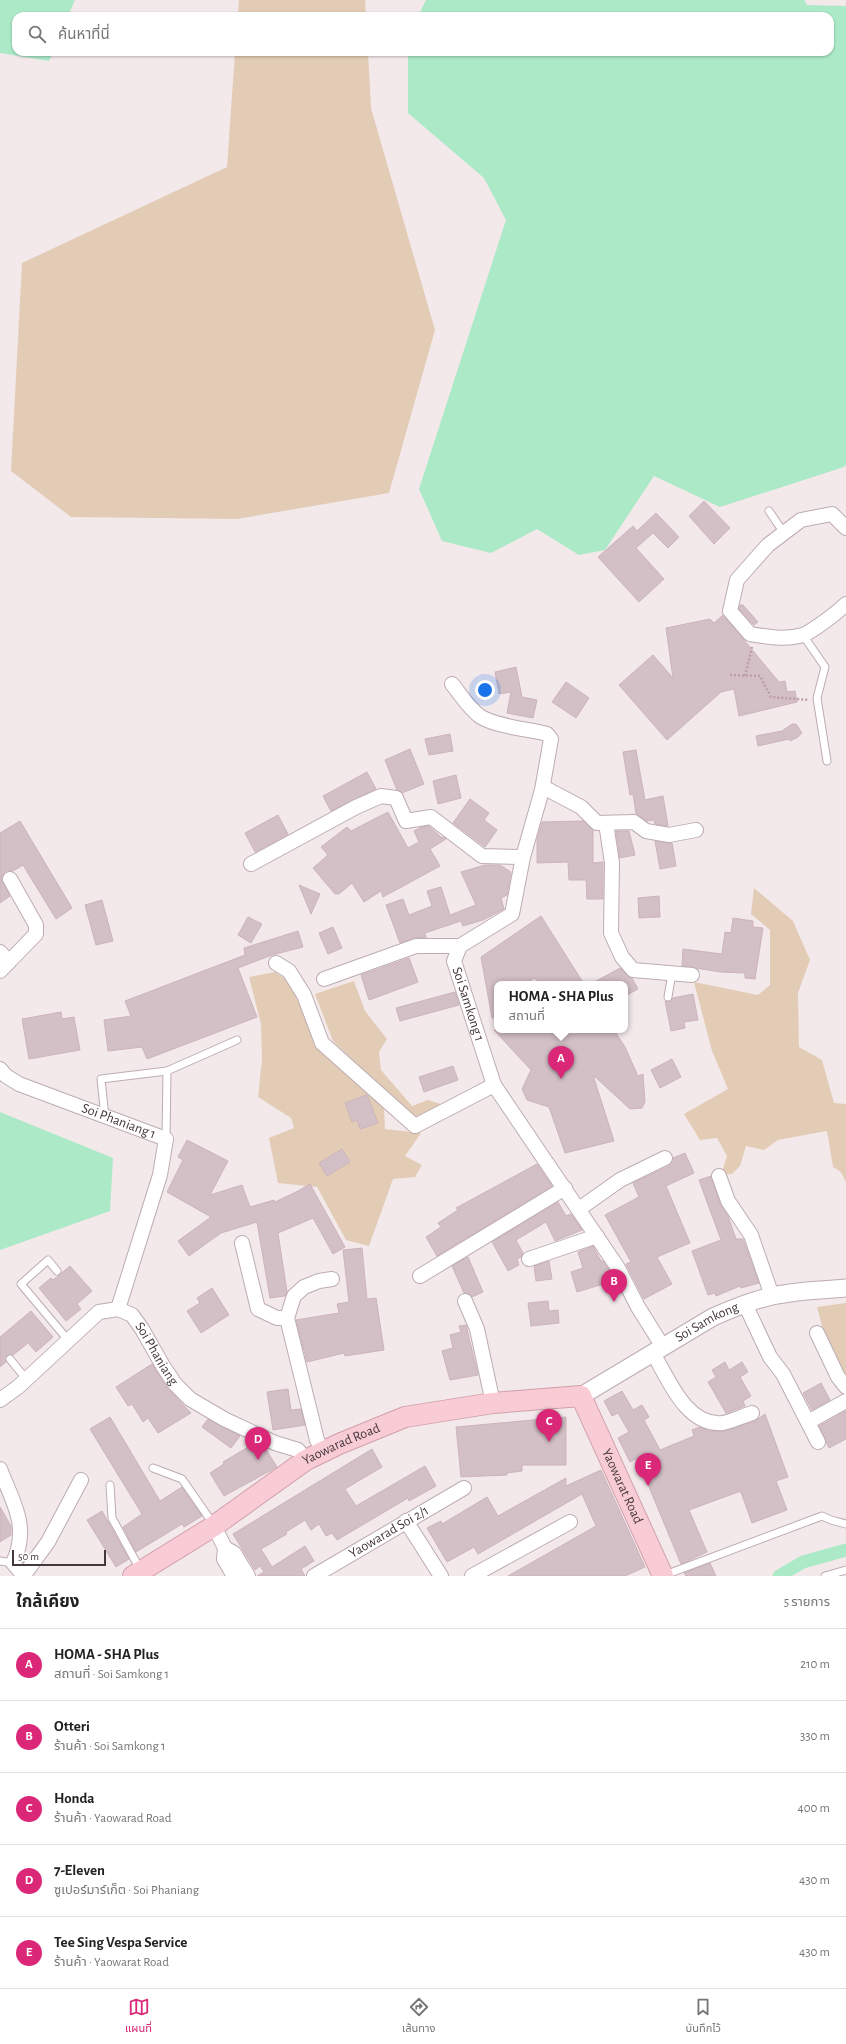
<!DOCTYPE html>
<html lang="th">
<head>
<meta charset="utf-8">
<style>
  body { margin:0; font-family:"Alegreya Sans","Noto Sans Thai",sans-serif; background:#f2f2f2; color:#222 }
  .scale { position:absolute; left:12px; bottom:10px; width:94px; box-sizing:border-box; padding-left:4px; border:2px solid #45383c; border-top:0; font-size:11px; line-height:14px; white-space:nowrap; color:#45383c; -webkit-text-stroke:3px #fff; paint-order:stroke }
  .you { position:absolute; left:485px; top:690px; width:14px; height:14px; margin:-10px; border:3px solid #fff; border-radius:50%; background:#1a73e8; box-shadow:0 0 0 6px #1a73e833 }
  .badge { display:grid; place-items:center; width:26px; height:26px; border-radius:50%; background:#db2777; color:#fff; font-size:13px; font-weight:700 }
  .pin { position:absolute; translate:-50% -33px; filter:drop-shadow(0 1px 2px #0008) }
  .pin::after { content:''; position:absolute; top:21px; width:14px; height:12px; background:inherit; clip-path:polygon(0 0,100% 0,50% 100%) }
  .popup { position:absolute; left:494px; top:981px; width:134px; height:52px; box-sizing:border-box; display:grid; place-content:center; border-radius:8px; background:#fff; filter:drop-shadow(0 1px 3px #0005); font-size:13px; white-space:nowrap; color:#767676 }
  .popup b { font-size:15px; color:#222 }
  .popup::after { content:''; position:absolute; left:50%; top:100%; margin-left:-8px; border:8px solid transparent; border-top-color:#fff }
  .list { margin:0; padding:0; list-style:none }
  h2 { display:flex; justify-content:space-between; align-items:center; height:52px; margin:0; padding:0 16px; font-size:17px }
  h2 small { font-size:13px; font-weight:400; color:#767676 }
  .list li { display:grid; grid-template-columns:26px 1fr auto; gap:12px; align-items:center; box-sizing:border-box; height:72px; padding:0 16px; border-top:1px solid #e0e0e0 }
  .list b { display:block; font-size:15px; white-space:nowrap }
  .list p { margin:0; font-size:13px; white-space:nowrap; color:#767676 }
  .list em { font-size:13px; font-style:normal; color:#767676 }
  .icon { flex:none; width:22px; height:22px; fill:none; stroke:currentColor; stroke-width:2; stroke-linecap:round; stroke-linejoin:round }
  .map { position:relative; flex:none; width:846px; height:1576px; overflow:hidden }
  .search { position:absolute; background:#fff; box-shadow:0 1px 3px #0004; left:12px; right:12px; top:12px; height:44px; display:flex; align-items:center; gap:10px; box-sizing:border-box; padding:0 14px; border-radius:12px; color:#767676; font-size:15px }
  .sheet { height:412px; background:#fff }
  nav { display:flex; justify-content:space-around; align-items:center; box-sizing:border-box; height:56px; border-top:1px solid #e0e0e0; background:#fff; font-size:11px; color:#767676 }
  nav a { display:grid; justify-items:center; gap:2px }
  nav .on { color:#db2777 }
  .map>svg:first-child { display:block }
  .green { fill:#e3ccb6 }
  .water { fill:#abe9c7 }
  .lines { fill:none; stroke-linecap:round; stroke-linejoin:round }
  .canal { stroke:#abe9c7; stroke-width:13 }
  .building { fill:#d3bfc6; stroke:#cdb3bc }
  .service-casing { stroke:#bdacb1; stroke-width:9 }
  .minor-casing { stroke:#bdacb1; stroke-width:16 }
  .tertiary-casing { stroke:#bdacb1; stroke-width:19 }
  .secondary-casing { stroke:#d09faa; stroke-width:22 }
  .path { stroke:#bd9fa8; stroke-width:2.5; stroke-dasharray:2 2; stroke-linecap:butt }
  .service { stroke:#fff; stroke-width:7 }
  .minor { stroke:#fff; stroke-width:14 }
  .tertiary { stroke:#fff; stroke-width:17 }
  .secondary { stroke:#f9ccd5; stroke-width:20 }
  .labels { text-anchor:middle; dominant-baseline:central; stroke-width:4; stroke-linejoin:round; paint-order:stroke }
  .street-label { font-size:14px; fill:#45383c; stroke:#fff }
</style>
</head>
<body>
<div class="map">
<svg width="846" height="1576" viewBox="0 0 846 1576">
  <rect width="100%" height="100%" fill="#f3e9eb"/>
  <g class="green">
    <path d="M 239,0 L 365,0 L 366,16 L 238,16 Z"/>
    <path d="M 235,52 L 368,52 L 371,108 L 435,330 L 389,493 L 237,519 L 71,517 L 11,471 L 22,263 L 227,167 Z"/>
    <path d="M 754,888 L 793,921 L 810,960 L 798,993 L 799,1047 L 822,1060 L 834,1103 L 846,1104 L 846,1182 L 841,1172 L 833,1167 L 827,1131 L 778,1140 L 764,1150 L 746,1146 L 740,1166 L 732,1174 L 721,1175 L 727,1156 L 717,1138 L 700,1140 L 684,1114 L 728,1089 L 712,1051 L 694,982 L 758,995 L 770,985 L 770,930 L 751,914 Z"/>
    <path d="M 275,972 L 287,980 L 300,1001 L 318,1049 L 384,1108 L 385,1129 L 421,1133 L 405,1156 L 422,1165 L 415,1177 L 393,1179 L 369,1246 L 346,1240 L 317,1187 L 278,1183 L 269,1138 L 294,1128 L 291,1118 L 258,1097 L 262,1060 L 261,1024 L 249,977 Z"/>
    <path d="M 354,981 L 365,1011 L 387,1039 L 379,1052 L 381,1070 L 412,1106 L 428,1100 L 444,1105 L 416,1118 L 410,1115 L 333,1041 L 315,994 Z"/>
    <path d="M 846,1303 L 846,1378 L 825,1337 L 817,1307 Z"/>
  </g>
  <g class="water">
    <path d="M 0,0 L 75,0 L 68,16 L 16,16 L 16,52 L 53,52 L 49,61 L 0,53 Z"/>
    <path d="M 426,0 L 804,0 L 807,5 L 846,6 L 846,465 L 844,467 L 720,507 L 654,476 L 605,550 L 579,555 L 537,529 L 491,553 L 442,541 L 419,489 L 506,220 L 484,178 L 408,113 L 408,52 L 830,52 L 830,16 L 418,16 Z"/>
    <path d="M 0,1112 L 113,1158 L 110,1211 L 0,1250 Z"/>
  </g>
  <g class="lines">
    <path class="canal" d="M 779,1576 L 803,1562 L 846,1550"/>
  </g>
  <g class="building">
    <path d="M 704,501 L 730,528 L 714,544 L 689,516 Z"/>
    <path d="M 656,513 L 679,537 L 668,548 L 653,533 L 636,548 L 664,579 L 639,602 L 598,557 L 633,526 L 637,531 Z"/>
    <path d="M 740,605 L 743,605 L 758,622 L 754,625 L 739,609 Z"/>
    <path d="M 723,615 L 779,682 L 785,681 L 787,692 L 795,691 L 797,702 L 739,716 L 734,689 L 721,692 L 667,740 L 619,685 L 653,655 L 673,678 L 666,628 L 710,619 L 714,623 Z"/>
    <path d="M 516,667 L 522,697 L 537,700 L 533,718 L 507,713 L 511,692 L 499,694 L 495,672 Z"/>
    <path d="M 566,682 L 589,698 L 576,718 L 552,702 Z"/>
    <path d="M 792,724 L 796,724 L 802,733 L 798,737 L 790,741 L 789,739 L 758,746 L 756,736 L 782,731 Z"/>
    <path d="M 450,734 L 453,751 L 429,755 L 425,739 Z"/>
    <path d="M 410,749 L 424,784 L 402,793 L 397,790 L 385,760 Z"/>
    <path d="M 636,750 L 645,800 L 663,796 L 668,826 L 655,824 L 654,820 L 647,821 L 636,814 L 633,794 L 630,795 L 623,752 Z"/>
    <path d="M 367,772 L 376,789 L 331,811 L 323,796 Z"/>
    <path d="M 456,775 L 461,798 L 438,804 L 433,781 Z"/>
    <path d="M 470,799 L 489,813 L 484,820 L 497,830 L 485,847 L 453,823 Z"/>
    <path d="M 388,812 L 408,848 L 419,842 L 414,831 L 421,827 L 429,826 L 442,838 L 443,837 L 446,839 L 430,849 L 440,866 L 383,897 L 381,891 L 364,902 L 352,883 L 339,894 L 335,894 L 313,868 L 328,855 L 321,847 L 347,827 L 351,831 Z"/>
    <path d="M 278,815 L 288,834 L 255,852 L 245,833 Z"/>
    <path d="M 20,821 L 72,908 L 56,919 L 23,865 L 13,871 L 6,871 L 3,874 L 1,879 L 10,896 L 0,903 L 0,833 Z"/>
    <path d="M 583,821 L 593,830 L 593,863 L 603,862 L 603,899 L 587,899 L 586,880 L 569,880 L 568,862 L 537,863 L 537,840 L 542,822 Z"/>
    <path d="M 616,831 L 629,831 L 635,855 L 620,858 Z"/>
    <path d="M 655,841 L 672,843 L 676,866 L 660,869 Z"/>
    <path d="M 485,865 L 500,865 L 511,872 L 507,895 L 501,898 L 504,909 L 483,920 L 463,926 L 461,921 L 425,933 L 426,938 L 413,938 L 400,943 L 386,905 L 403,899 L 409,915 L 432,906 L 427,891 L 441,887 L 450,915 L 476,905 L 461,872 Z"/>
    <path d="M 299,885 L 320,894 L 311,914 Z"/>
    <path d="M 659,896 L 660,917 L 639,918 L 638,898 Z"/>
    <path d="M 102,900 L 113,941 L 96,945 L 85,905 Z"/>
    <path d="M 541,916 L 584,984 L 539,984 L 535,978 L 523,984 L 497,984 L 497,1018 L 492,1018 L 481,957 Z"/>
    <path d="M 248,917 L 262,924 L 251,943 L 238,935 Z"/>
    <path d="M 733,918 L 753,921 L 753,927 L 763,928 L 755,979 L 745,978 L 745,973 L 721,972 L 682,966 L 683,949 L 722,954 L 725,932 L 731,933 Z"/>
    <path d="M 333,927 L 342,948 L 328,954 L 319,933 Z"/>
    <path d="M 298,931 L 303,947 L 272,955 L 238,968 L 257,1017 L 147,1059 L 142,1047 L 108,1051 L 104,1020 L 131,1016 L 125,1001 L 245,955 L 244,948 Z"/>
    <path d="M 409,958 L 418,982 L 369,1000 L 361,975 Z"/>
    <path d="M 620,968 L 627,975 L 632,978 L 638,989 L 625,996 L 625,984 L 591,984 Z"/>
    <path d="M 455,992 L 459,1005 L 400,1021 L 396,1008 Z"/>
    <path d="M 693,994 L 698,1020 L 684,1022 L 685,1028 L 671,1031 L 665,1001 L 669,1002 L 673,998 Z"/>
    <path d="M 61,1012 L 62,1019 L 74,1017 L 80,1050 L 29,1059 L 22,1019 Z"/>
    <path d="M 494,1030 L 614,1030 L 625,1047 L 638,1076 L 643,1074 L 645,1102 L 642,1108 L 630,1109 L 593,1075 L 614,1141 L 565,1153 L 549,1107 L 527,1100 L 522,1089 L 531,1070 Z"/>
    <path d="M 672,1059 L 681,1077 L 660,1088 L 651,1070 Z"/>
    <path d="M 453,1066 L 458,1080 L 424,1092 L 419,1077 Z"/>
    <path d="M 367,1095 L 378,1123 L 360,1129 L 357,1120 L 352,1122 L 345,1103 Z"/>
    <path d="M 187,1140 L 228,1161 L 210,1195 L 242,1185 L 250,1207 L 274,1200 L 275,1202 L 298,1191 L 310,1184 L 345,1247 L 333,1254 L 313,1218 L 278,1233 L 287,1292 L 285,1296 L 270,1298 L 257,1222 L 221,1233 L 189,1256 L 178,1241 L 211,1217 L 167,1192 L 183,1160 L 178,1157 Z"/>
    <path d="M 342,1149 L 350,1162 L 327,1176 L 319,1163 Z"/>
    <path d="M 685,1153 L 694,1173 L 666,1186 L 690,1243 L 657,1257 L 672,1284 L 644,1299 L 626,1264 L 631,1262 L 605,1215 L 639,1197 L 633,1183 L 669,1166 L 673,1158 Z"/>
    <path d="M 537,1164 L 552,1186 L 437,1256 L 426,1237 L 441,1227 L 438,1223 L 458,1210 L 456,1208 Z"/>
    <path d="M 711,1176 L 720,1204 L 728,1216 L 736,1239 L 743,1239 L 759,1283 L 741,1288 L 740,1286 L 716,1296 L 715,1293 L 708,1295 L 692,1251 L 721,1240 L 699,1180 Z"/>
    <path d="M 558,1202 L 566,1216 L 571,1214 L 582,1230 L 555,1241 L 546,1222 L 516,1240 L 523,1253 L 521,1257 L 517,1259 L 519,1265 L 508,1271 L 492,1242 Z"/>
    <path d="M 593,1246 L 601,1261 L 603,1261 L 609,1270 L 613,1281 L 577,1292 L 571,1272 L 583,1268 L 578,1252 Z"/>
    <path d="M 362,1248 L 367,1299 L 376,1298 L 384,1350 L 345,1356 L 344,1353 L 307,1362 L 296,1320 L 339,1313 L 337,1304 L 349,1302 L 343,1250 Z"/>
    <path d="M 468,1257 L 483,1292 L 472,1297 L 470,1294 L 464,1293 L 452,1266 Z"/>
    <path d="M 549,1261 L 552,1279 L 536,1281 L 534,1266 Z"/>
    <path d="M 70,1266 L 92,1291 L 77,1304 L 81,1309 L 66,1321 L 39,1288 L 51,1278 L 53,1280 Z"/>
    <path d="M 212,1288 L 229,1315 L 201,1333 L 187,1311 L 200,1303 L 197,1298 Z"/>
    <path d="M 548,1301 L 549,1311 L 558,1310 L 559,1323 L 531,1326 L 528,1303 Z"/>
    <path d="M 31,1311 L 53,1337 L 36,1352 L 28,1343 L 13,1355 L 7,1355 L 6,1362 L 0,1367 L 0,1337 Z"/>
    <path d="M 466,1325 L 478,1375 L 450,1380 L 442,1351 L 453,1348 L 450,1335 L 461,1332 L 459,1326 Z"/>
    <path d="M 725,1362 L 729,1370 L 742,1362 L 748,1372 L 740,1377 L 751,1396 L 743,1401 L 745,1406 L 726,1413 L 708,1382 L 716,1377 L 712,1370 Z"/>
    <path d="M 152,1364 L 168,1389 L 191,1413 L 158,1433 L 148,1418 L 143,1422 L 132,1404 L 128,1406 L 116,1387 Z"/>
    <path d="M 821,1383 L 830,1400 L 812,1410 L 803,1393 Z"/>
    <path d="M 288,1389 L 291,1410 L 301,1409 L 305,1425 L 273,1430 L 267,1392 Z"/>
    <path d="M 622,1391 L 633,1410 L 642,1405 L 649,1417 L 644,1420 L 660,1450 L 694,1436 L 692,1430 L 700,1427 L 709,1431 L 725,1431 L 755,1421 L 765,1414 L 788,1477 L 776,1481 L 787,1510 L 752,1523 L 741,1492 L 738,1492 L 689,1510 L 707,1552 L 681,1564 L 637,1458 L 630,1462 L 618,1438 L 629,1432 L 618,1413 L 612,1416 L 604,1401 Z"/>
    <path d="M 846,1411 L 846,1439 L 829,1448 L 819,1426 Z"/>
    <path d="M 110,1417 L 160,1501 L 182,1487 L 202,1516 L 184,1527 L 182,1524 L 136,1552 L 123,1527 L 142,1514 L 90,1429 Z"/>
    <path d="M 566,1417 L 566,1465 L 522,1465 L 522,1471 L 507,1473 L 507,1475 L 461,1477 L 456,1427 Z"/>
    <path d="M 208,1419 L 240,1436 L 231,1448 L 202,1427 Z"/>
    <path d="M 255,1443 L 265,1448 L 277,1467 L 224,1496 L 210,1473 L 224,1464 L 223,1462 Z"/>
    <path d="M 372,1449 L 382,1467 L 345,1489 L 356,1506 L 425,1466 L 436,1486 L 409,1501 L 408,1498 L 337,1540 L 332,1533 L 326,1536 L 319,1524 L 311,1530 L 305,1520 L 286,1532 L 287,1534 L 261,1549 L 272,1567 L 305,1546 L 314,1561 L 301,1569 L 305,1576 L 257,1576 L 264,1572 L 260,1566 L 255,1570 L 233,1534 Z"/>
    <path d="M 601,1470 L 645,1567 L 625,1576 L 508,1576 L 596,1526 L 582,1494 L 478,1554 L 474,1547 L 447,1562 L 427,1528 L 441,1521 L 442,1524 L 487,1497 L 498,1516 L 566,1478 L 566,1486 Z"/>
    <path d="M 0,1507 L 11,1526 L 11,1535 L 0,1542 Z"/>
    <path d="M 102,1511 L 129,1559 L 116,1567 L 87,1520 Z"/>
    <path d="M 710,1563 L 716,1576 L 686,1576 L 684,1573 Z"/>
  </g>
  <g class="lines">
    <g class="service-casing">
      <g id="service">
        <path d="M 769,511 L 784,533"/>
        <path d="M 803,635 L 825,667 L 817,698 L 827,761"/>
        <path d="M 668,997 L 672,973"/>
        <path d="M 105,1117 L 101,1079 L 167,1071"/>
        <path d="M 166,1139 L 167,1071 L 237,1040"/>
        <path d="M 57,1271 L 48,1260 L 21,1284 L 68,1340"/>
        <path d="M 10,1359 L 26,1379"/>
        <path d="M 153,1468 L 182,1479 L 214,1525"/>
        <path d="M 110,1485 L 112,1518 L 141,1571"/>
        <path d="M 0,1561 L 13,1563"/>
        <path d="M 665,1575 L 822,1516 L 831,1520 L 846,1524"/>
        <path d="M 825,1576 L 846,1570"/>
      </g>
    </g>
    <g class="minor-casing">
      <g id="minor">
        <path d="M 846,528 L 832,514 L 801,520 L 768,545 L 737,580 L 730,611 L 750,634 C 767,637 786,640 803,635 C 813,631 838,612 846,604"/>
        <path id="s1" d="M 452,684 C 461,695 469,709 481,717 C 498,727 528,729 547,734 L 551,739 L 542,790 L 523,857 L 512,914 L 460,946 L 454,961 L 494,1085 L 618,1268 L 638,1307 L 663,1347"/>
        <path d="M 543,787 L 581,807 L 597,823 L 634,822 L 646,831 L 669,835 L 696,830"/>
        <path d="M 606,823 L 612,863 L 611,933 L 622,957 L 633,970 L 692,975"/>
        <path d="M 251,864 L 356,807 L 381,796 L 396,798 L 406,821 L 431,817 L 482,856 L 523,857"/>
        <path d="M 0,952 L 9,962"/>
        <path d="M 276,963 L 289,971 L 304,995 L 322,1043 L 415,1126 L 494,1085"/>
        <path d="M 0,971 L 36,934 L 36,925 L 10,879"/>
        <path d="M 324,979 L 416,946 L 460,946"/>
        <path id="s2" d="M 0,1069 L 6,1076 L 19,1084 L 166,1139 L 160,1175 L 118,1309"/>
        <path d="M 719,1176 L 728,1201 L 751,1235 L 772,1296"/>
        <path d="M 579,1209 L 620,1180 L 665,1158"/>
        <path d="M 242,1243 L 258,1309 L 277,1318 L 287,1318"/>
        <path d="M 529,1259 L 597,1236"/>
        <path d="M 420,1276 L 565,1188"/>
        <path d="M 465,1301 L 477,1329 L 493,1403"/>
        <path d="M 745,1304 L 770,1357 L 783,1374 L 818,1442"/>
        <path d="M 817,1333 L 838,1377 L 846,1387"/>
        <path d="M 653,1353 C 668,1378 686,1427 723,1423 C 732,1421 743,1416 752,1413"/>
        <path id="s3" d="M 0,1400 L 18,1387 L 99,1312 L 118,1309 L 132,1315 L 142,1329 L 163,1366 L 175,1384 L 190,1399 L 224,1419 L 275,1443 L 298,1450 L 306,1460"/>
        <path d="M 808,1422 L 846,1401"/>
        <path d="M 323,1452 L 317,1440 L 287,1318 L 294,1296 L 304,1287 L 319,1281 L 332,1279"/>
        <path d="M 0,1469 C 13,1503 30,1526 13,1563 L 24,1576"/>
        <path d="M 406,1521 L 441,1576"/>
        <path d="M 214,1526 L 225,1548 L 224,1559 L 234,1576"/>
        <path d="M 225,1548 L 234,1553 L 248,1576"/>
        <path d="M 24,1575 L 48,1542 L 81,1480"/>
        <path id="s4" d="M 314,1576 L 464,1488"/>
        <path d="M 472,1576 L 570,1522"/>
      </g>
    </g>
    <g class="tertiary-casing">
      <g id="tertiary">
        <path id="s5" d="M 581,1396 L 713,1317 C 738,1306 763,1296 790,1293 C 809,1290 827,1290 846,1288"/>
      </g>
    </g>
    <g class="secondary-casing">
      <g id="secondary">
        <path id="s6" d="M 133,1576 L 214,1526 L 306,1460 L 339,1444 L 405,1417 L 493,1403 L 581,1396 L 663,1576"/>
      </g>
    </g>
    <g class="path">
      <path d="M 730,675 L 760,676 L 771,697 L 809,700"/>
      <path d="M 745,676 L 752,647"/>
    </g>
    <use href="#service" class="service"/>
    <use href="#minor" class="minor"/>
    <use href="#tertiary" class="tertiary"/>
    <use href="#secondary" class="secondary"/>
  </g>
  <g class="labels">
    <g class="street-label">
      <text stroke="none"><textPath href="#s1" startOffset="421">Soi Samkong 1</textPath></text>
      <text stroke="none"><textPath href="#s2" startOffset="131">Soi Phaniang 1</textPath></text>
      <text stroke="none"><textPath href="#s5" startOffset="146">Soi Samkong</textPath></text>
      <text stroke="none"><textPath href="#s3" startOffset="213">Soi Phaniang</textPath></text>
      <text stroke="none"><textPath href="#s6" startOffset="247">Yaowarad Road</textPath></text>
      <text stroke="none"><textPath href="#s6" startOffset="593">Yaowarat Road</textPath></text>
      <text stroke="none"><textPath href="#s4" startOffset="87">Yaowarad Soi 2/1</textPath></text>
    </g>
  </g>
</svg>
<div class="scale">50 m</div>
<div class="you"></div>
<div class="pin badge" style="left:561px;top:1079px">A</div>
<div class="popup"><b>HOMA - SHA Plus</b>สถานที่</div>
<div class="pin badge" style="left:614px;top:1302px">B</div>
<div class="pin badge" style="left:549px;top:1442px">C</div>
<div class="pin badge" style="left:258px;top:1460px">D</div>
<div class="pin badge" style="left:648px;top:1486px">E</div>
<div class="search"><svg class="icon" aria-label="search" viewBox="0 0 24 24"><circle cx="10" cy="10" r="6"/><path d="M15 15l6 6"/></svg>ค้นหาที่นี่</div>
</div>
<section class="sheet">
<h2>ใกล้เคียง<small>5 รายการ</small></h2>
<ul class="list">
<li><span class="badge">A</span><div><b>HOMA - SHA Plus</b><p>สถานที่ · Soi Samkong 1</p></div><em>210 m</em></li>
<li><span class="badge">B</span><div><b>Otteri</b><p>ร้านค้า · Soi Samkong 1</p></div><em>330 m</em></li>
<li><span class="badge">C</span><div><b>Honda</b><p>ร้านค้า · Yaowarad Road</p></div><em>400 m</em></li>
<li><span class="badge">D</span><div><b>7-Eleven</b><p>ซูเปอร์มาร์เก็ต · Soi Phaniang</p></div><em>430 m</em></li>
<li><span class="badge">E</span><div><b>Tee Sing Vespa Service</b><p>ร้านค้า · Yaowarat Road</p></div><em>430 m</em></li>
</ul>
</section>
<nav>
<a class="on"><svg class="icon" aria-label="map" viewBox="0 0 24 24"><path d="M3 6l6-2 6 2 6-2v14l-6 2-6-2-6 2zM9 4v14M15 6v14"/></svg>แผนที่</a>
<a><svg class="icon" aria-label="directions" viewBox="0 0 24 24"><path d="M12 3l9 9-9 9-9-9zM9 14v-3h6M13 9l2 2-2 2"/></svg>เส้นทาง</a>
<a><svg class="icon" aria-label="saved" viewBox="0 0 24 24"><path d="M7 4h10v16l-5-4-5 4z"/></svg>บันทึกไว้</a>
</nav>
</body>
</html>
